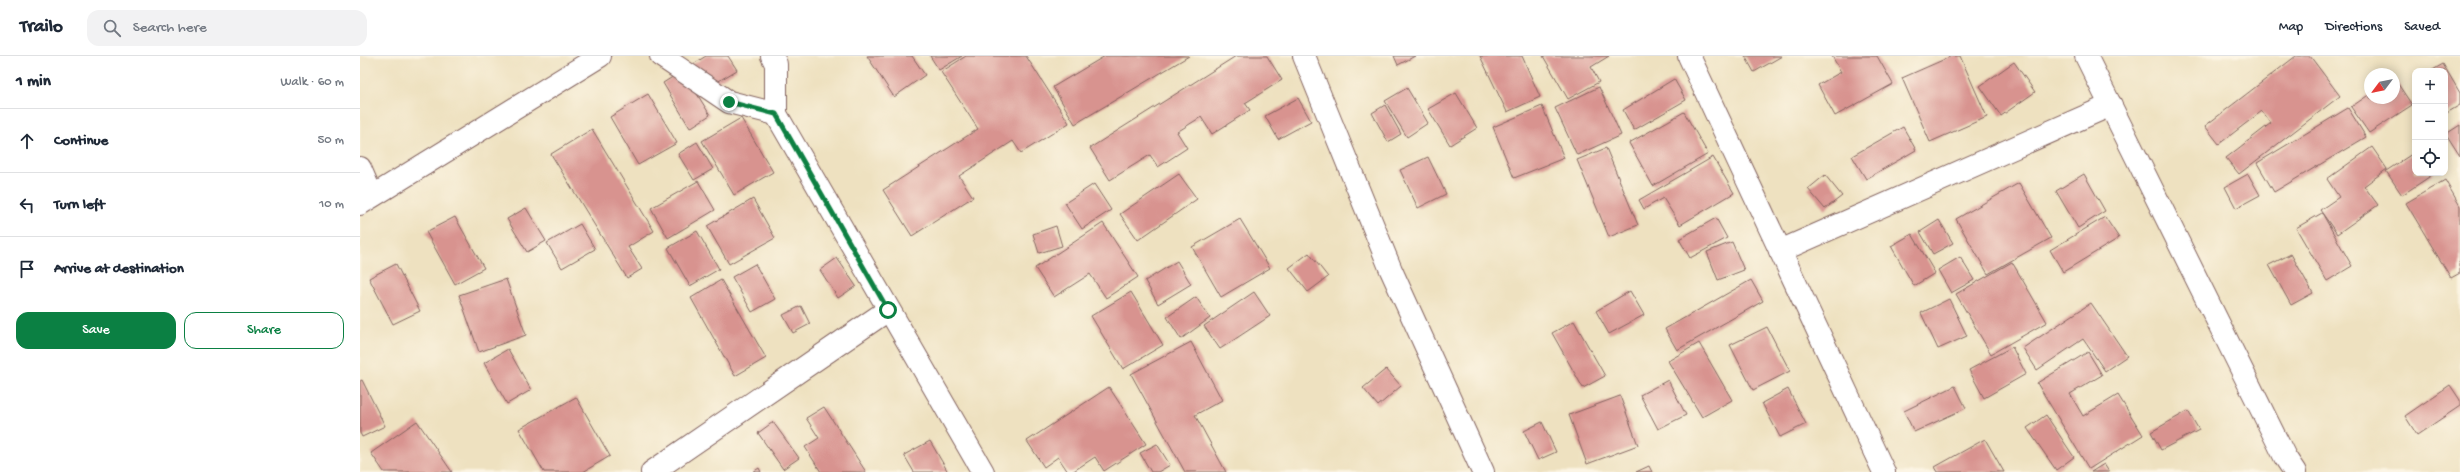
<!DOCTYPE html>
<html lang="en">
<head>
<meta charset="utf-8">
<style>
  body { margin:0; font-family:"Gochi Hand",sans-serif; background:#f2f2f3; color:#1f2937 }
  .controls { position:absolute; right:12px; top:12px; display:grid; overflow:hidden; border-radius:8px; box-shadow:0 2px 10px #0003 }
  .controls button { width:36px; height:36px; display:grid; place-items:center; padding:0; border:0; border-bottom:1px solid #e0e1e3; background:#fff; color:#1f2937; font:20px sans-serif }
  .compass { position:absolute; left:2004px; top:12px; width:36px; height:36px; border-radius:50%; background:#fff; box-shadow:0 2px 10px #0003; rotate:238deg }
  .stop { position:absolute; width:12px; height:12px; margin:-9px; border:3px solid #0b8043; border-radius:50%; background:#fff }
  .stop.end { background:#0b8043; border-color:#fff; box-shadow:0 1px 4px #0008 }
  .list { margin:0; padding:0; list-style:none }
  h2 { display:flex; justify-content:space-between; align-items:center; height:52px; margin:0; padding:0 16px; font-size:17px }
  h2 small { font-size:13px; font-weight:400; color:#747a83 }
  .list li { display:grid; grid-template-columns:26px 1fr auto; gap:12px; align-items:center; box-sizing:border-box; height:64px; padding:0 16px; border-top:1px solid #e0e1e3 }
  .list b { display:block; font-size:15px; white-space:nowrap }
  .list em { font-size:13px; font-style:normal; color:#747a83 }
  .actions { display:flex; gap:8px; padding:12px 16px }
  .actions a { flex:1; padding:9px 0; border:1px solid #0b8043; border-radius:12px; text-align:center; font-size:14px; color:#0b8043 }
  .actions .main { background:#0b8043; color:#fff }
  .icon { flex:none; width:22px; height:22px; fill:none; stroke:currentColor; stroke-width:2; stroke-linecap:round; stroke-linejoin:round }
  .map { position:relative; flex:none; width:2100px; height:416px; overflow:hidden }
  header { display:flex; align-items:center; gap:24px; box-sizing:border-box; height:56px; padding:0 20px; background:#fff; border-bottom:1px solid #e0e1e3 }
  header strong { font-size:19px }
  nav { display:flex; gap:22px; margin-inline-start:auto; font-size:14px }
  .search { width:280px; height:36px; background:#f2f2f3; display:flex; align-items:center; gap:10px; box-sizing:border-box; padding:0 14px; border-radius:12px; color:#747a83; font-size:15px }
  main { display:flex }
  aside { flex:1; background:#fff }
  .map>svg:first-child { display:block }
  .building { fill:#d8938f }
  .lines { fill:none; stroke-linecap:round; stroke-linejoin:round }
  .street-casing { stroke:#83635f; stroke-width:24 }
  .street { stroke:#fff; stroke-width:22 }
  .route { stroke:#0b8043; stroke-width:5 }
</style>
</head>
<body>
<header>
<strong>Trailo</strong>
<div class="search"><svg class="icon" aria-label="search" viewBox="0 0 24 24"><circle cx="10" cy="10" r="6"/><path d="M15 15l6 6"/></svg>Search here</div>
<nav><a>Map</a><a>Directions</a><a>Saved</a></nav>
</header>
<main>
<aside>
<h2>1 min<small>Walk · 60 m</small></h2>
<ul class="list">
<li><svg class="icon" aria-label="ahead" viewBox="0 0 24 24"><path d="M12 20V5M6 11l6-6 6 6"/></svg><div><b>Continue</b></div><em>50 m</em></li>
<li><svg class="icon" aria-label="left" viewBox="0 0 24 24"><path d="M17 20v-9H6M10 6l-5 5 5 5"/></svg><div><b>Turn left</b></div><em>10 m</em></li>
<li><svg class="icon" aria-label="arrive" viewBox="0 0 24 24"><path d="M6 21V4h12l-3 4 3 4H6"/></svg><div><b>Arrive at destination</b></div></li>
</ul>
<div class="actions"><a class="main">Save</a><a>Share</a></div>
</aside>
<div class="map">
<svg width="2100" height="416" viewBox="0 0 2100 416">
  <rect width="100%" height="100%" fill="#fcf5e5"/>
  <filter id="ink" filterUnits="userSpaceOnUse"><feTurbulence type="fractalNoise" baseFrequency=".025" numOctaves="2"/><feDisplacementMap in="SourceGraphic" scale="8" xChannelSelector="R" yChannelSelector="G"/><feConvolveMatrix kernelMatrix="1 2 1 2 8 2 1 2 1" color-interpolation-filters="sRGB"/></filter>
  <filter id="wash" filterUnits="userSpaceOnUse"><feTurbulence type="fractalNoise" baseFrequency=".012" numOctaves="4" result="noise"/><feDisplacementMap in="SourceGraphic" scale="16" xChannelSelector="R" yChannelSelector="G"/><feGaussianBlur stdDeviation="0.9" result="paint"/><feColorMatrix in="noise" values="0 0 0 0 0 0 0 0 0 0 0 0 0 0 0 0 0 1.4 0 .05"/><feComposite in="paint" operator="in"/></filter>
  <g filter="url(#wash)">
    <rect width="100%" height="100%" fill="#eee1c0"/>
    <g id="blocks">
      <g class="building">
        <path d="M 346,0 L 368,0 L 377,14 L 337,38 L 350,59 L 330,72 L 303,27 Z"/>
        <path d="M 507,0 L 552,0 L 565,19 L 534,41 Z"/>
        <path d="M 570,0 L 602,0 L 579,14 Z"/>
        <path d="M 606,0 L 666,0 L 709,67 L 661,97 L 653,85 L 599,120 L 613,141 L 552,180 L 523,134 L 618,73 L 581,16 Z"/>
        <path d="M 745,0 L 829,0 L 715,68 L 693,31 Z"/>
        <path d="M 876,0 L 907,0 L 922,24 L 885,47 L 890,54 L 852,78 L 841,61 L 817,76 L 827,92 L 798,111 L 790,99 L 750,124 L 730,92 Z"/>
        <path d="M 1034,0 L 1055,0 L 1038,9 Z"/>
        <path d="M 1120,0 L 1162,0 L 1180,41 L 1147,56 Z"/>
        <path d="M 1183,0 L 1249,0 L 1231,11 L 1239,26 L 1208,43 Z"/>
        <path d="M 1385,0 L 1422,0 L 1394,16 Z"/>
        <path d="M 1472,0 L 1517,0 L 1533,28 L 1475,60 L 1458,29 L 1481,16 Z"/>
        <path d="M 1592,0 L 1600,0 L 1627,61 L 1570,86 L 1542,22 Z"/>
        <path d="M 1936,0 L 1950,0 L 1980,40 L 1879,118 L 1866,102 L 1911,67 L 1902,55 L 1859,88 L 1845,70 Z"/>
        <path d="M 1654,6 L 1675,36 L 1641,60 L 1620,30 Z"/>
        <path d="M 2083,8 L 2100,37 L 2100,49 L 2085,58 L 2085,15 L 2071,15 Z"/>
        <path d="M 2034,22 L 2052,49 L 2009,77 L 1991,51 L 2010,38 L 2010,42 L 2034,42 Z"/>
        <path d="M 1314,23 L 1326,44 L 1274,74 L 1263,54 Z"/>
        <path d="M 1239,31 L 1261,79 L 1217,99 L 1195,52 Z"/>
        <path d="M 1047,32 L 1068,67 L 1047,81 L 1025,45 Z"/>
        <path d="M 1096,37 L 1117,72 L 1090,89 L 1068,53 Z"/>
        <path d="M 288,38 L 317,87 L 278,109 L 250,61 Z"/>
        <path d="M 938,42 L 951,65 L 918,83 L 905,60 Z"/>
        <path d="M 1025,49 L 1041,78 L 1028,86 L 1012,57 Z"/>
        <path d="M 1182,50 L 1204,102 L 1154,122 L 1133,71 Z"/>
        <path d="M 1988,52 L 2006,81 L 1914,136 L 1897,107 Z"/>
        <path d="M 1324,56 L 1348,98 L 1293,130 L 1269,87 Z"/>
        <path d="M 381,62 L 413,116 L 374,139 L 342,85 Z"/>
        <path d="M 2100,69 L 2100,100 L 2086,78 Z"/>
        <path d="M 1543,71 L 1556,94 L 1506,123 L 1492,100 Z"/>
        <path d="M 232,73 L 294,175 L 268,191 L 282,213 L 267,222 L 191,98 Z"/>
        <path d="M 337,86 L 353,113 L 334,124 L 318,98 Z"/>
        <path d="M 2012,91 L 2027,113 L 2004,130 L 2018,149 L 1977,178 L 1960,154 L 1979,141 L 1967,123 Z"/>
        <path d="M 1246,92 L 1278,169 L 1249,181 L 1217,104 Z"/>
        <path d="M 2055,96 L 2055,117 L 2075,117 L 2042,139 L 2026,115 Z"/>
        <path d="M 1068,101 L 1086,138 L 1058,152 L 1040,114 Z"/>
        <path d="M 1353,101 L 1374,137 L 1320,169 L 1303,142 L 1284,153 L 1279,144 Z"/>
        <path d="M 819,118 L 837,143 L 778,184 L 760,158 Z"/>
        <path d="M 1724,118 L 1745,155 L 1718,172 L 1696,135 Z"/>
        <path d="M 1888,118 L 1900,139 L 1876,152 L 1865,131 Z"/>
        <path d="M 1465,119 L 1482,140 L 1465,153 L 1448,133 Z"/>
        <path d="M 2085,124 L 2100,150 L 2100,217 L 2091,222 L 2046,147 Z"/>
        <path d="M 338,125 L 355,154 L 308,182 L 291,152 Z"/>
        <path d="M 1659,127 L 1691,182 L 1628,218 L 1596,163 Z"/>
        <path d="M 734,128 L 751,154 L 722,173 L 705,147 Z"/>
        <path d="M 393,143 L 415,182 L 369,208 L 347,170 Z"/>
        <path d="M 166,152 L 186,185 L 167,196 L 147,163 Z"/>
        <path d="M 1962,157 L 1992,210 L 1967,225 L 1936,172 Z"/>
        <path d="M 95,161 L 124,212 L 95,228 L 66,176 Z"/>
        <path d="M 1745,161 L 1759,182 L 1703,216 L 1690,194 Z"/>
        <path d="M 1356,162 L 1367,182 L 1330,202 L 1319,183 Z"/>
        <path d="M 880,163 L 910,212 L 861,241 L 832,191 Z"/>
        <path d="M 1579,164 L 1593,187 L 1573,198 L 1560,176 Z"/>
        <path d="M 743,167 L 778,221 L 746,242 L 730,218 L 694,241 L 675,212 Z"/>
        <path d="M 220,168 L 235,193 L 202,212 L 187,187 Z"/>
        <path d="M 696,170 L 702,190 L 679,197 L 673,178 Z"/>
        <path d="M 337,175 L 359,213 L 330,230 L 308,192 Z"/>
        <path d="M 1552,178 L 1575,217 L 1554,230 L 1531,190 Z"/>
        <path d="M 1372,186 L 1384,214 L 1358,224 L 1347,196 Z"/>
        <path d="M 949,197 L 968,221 L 948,236 L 929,212 Z"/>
        <path d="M 1931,198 L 1953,237 L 1931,249 L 1909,209 Z"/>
        <path d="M 1600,201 L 1614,224 L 1591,237 L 1578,214 Z"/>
        <path d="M 477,202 L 496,230 L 478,242 L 460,214 Z"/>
        <path d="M 817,205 L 831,228 L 798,248 L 785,225 Z"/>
        <path d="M 1652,206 L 1687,266 L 1631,298 L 1596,238 Z"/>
        <path d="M 36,208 L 60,255 L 33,268 L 9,222 Z"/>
        <path d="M 395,208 L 415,243 L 392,256 L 372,221 Z"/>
        <path d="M 146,223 L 166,279 L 119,296 L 99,239 Z"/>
        <path d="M 361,224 L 406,302 L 375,320 L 331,242 Z"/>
        <path d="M 1391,224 L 1403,245 L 1317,294 L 1305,273 Z"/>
        <path d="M 1270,235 L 1284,259 L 1249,278 L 1236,255 Z"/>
        <path d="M 771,236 L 803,289 L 763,313 L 731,260 Z"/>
        <path d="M 894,236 L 910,260 L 860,293 L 844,270 Z"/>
        <path d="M 836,241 L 850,262 L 821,283 L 807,261 Z"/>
        <path d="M 1589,243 L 1607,280 L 1578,293 L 1561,257 Z"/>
        <path d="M 1731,247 L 1767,300 L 1745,315 L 1723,283 L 1677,314 L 1663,292 Z"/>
        <path d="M 441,250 L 450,268 L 433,277 L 423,259 Z"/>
        <path d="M 1214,265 L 1245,320 L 1223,332 L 1192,277 Z"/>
        <path d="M 1407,271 L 1430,315 L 1393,334 L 1370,289 Z"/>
        <path d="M 831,286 L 862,344 L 835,359 L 866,416 L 825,416 L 771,318 Z"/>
        <path d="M 1339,287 L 1372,344 L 1342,361 L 1308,305 Z"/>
        <path d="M 1652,291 L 1666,318 L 1624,342 L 1609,314 Z"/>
        <path d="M 148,293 L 171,334 L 147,348 L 124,307 Z"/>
        <path d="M 1728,296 L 1742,319 L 1710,338 L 1723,360 L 1758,339 L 1783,379 L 1729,413 L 1677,327 Z"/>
        <path d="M 1026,313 L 1041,330 L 1018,350 L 1003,332 Z"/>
        <path d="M 2,324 L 25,370 L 2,381 L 0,377 L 0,325 Z"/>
        <path d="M 1308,324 L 1326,359 L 1298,373 L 1280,339 Z"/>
        <path d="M 2090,329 L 2100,344 L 2100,350 L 2057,379 L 2045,360 Z"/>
        <path d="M 1595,330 L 1606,352 L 1554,376 L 1544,355 Z"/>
        <path d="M 749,331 L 786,388 L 744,415 L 735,401 L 712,416 L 708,416 L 698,401 L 684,411 L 667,385 Z"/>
        <path d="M 1428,333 L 1446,368 L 1420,381 L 1402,347 Z"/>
        <path d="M 1260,340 L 1278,389 L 1227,408 L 1209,359 Z"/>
        <path d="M 216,341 L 250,400 L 223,416 L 184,416 L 159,373 Z"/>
        <path d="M 464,351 L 506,416 L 461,416 L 445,391 L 459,382 L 446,362 Z"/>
        <path d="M 1828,355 L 1839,374 L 1801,394 L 1791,376 Z"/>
        <path d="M 1686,359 L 1714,401 L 1696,414 L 1667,372 Z"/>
        <path d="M 57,365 L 92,416 L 24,416 L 11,397 Z"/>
        <path d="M 413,366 L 439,402 L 423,413 L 398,377 Z"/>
        <path d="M 1182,366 L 1196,396 L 1178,404 L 1164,375 Z"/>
        <path d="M 1625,383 L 1644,416 L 1578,416 L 1575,411 Z"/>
        <path d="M 570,385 L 588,416 L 554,416 L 544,399 Z"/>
        <path d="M 797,388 L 810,409 L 798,416 L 791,416 L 780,397 Z"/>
        <path d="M 1744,408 L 1749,416 L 1731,416 Z"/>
        <path d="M 1289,410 L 1292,416 L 1276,416 Z"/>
        <path d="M 399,412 L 401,416 L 393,416 Z"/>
      </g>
    </g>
  </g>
  <g filter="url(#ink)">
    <use href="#blocks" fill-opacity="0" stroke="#83635f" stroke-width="1"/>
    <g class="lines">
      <g class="street-casing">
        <g id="street">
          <path d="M 301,0 L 369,46 L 416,58"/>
          <path d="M 412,0 L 416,8 L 416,58 L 623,416"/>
          <path d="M 944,0 L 1031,214 L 1123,416"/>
          <path d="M 1329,0 L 1524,416"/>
          <path d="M 1726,0 L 1925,401 L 1935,416"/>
          <path d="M 0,112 L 12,140"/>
          <path d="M 0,148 L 240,0"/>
          <path d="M 1420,195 L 1751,49"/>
          <path d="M 292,416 L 528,254"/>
        </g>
      </g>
      <use href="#street" class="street"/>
    </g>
  </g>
  <g class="lines" filter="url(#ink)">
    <path class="route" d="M 369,46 L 416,58 L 528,254"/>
  </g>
</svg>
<div class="controls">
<button>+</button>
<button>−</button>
<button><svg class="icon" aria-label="locate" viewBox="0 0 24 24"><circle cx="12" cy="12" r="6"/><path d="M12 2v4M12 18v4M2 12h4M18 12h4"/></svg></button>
</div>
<svg class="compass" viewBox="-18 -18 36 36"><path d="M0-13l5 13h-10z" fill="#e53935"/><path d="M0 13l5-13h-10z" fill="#747a83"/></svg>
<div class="stop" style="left:528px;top:254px"></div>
<div class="stop end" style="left:369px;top:46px"></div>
</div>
</main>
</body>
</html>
